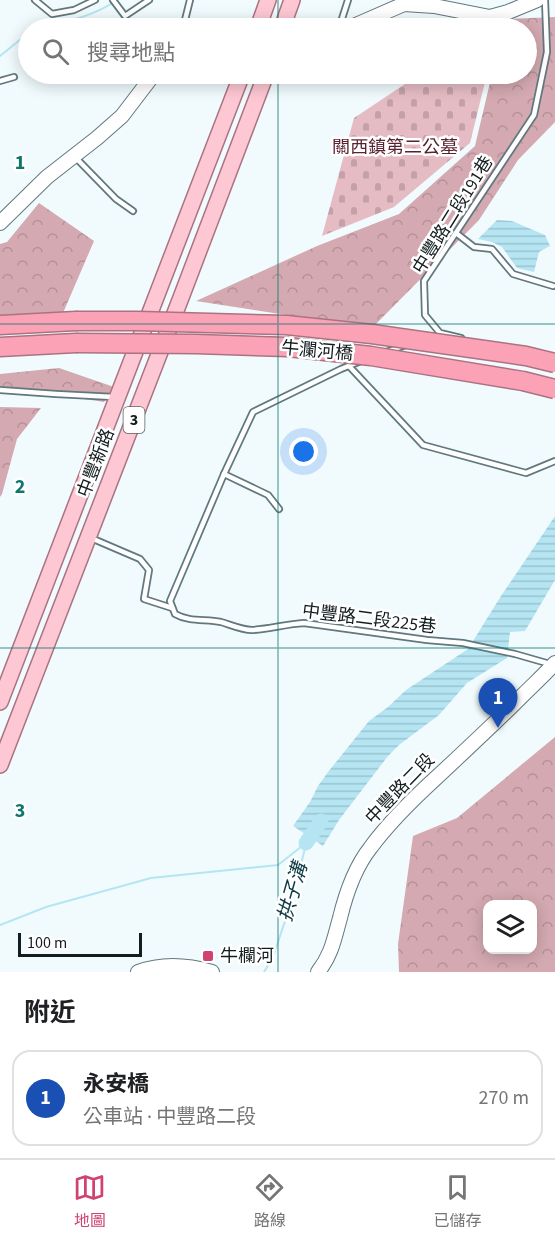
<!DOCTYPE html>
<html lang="zh-TW">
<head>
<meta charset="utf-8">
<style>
  body { margin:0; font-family:"Source Sans 3","Noto Sans TC",sans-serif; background:#f6f6f6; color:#202124 }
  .controls { position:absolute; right:18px; bottom:18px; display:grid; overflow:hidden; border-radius:12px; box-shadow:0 3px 15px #0003 }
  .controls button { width:54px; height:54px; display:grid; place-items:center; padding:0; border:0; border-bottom:2px solid #e0e0e0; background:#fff; color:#202124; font:30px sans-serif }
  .scale { position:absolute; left:18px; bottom:15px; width:124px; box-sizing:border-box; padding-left:6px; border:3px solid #131d1f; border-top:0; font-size:16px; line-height:21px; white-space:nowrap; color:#131d1f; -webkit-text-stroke:4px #fff; paint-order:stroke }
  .you { position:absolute; left:304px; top:452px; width:21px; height:21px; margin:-15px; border:4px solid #fff; border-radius:50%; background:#1a73e8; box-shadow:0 0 0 9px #1a73e833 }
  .badge { display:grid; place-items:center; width:39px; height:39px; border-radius:50%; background:#d0426f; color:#fff; font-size:20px; font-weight:700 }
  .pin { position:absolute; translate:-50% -50px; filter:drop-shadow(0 2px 3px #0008) }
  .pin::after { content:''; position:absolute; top:32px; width:21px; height:18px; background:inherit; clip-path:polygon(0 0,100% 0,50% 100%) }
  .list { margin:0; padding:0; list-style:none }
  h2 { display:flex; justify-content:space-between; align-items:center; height:78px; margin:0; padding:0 24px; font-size:26px }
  h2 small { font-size:20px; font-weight:400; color:#757577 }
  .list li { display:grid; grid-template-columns:39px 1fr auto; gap:18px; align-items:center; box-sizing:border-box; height:96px; margin:0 12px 12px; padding:0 12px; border:2px solid #e0e0e0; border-radius:18px }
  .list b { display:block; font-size:22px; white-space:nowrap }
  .list p { margin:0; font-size:20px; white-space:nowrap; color:#757577 }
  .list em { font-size:20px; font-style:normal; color:#757577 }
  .icon { flex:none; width:33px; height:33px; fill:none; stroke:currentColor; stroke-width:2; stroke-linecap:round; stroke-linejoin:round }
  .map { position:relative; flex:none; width:555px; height:972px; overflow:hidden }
  .search { position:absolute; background:#fff; box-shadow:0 3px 15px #0003; left:18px; right:18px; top:18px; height:66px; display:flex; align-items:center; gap:15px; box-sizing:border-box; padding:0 21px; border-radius:33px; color:#757577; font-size:22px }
  .sheet { height:186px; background:#fff }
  nav { display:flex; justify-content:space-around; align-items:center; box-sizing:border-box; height:84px; border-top:2px solid #e0e0e0; background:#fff; font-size:16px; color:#757577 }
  nav a { display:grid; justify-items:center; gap:3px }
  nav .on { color:#d0426f }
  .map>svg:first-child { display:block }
  .forest { fill:url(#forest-crowns); fill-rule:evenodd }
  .cemetery { fill:url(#cemetery-stones) }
  .water { fill:url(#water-rules) }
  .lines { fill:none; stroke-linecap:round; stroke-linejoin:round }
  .stream { stroke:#b5e5f2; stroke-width:2 }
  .river { stroke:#b5e5f2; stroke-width:15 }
  .lane-casing { stroke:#61787e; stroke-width:8 }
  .secondary-casing { stroke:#61787e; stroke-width:16 }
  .primary-casing { stroke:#aa7381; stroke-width:18 }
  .highway-casing { stroke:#aa7381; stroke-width:21 }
  .lane { stroke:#fff; stroke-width:4.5 }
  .secondary { stroke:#fff; stroke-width:14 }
  .primary { stroke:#fdc7d3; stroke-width:15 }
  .highway { stroke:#fba2b6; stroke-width:18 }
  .highway-bridge-casing { stroke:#aa7381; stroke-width:21; stroke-linecap:butt }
  .highway-bridge { stroke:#fba2b6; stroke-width:18 }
  .grid { fill:none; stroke:#0f766e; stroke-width:1.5; stroke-opacity:0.55 }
  .poi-dot { fill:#d0426f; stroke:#fff; stroke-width:2 }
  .labels { text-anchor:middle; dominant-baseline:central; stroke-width:5; stroke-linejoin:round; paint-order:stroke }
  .shield { fill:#fff; stroke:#5a6162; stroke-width:1.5 }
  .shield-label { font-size:16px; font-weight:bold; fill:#131d1f }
  .park-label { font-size:18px; fill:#592231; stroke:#fff }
  .street-label { font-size:18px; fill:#131d1f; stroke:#fff }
  .poi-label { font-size:18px; fill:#131d1f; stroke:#fff; text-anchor:start }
  .water-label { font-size:20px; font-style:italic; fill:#0f3b45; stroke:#fff }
  .grid-label { font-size:20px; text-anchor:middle; font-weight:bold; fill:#0f766e; stroke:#fff; stroke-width:5; stroke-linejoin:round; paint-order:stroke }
</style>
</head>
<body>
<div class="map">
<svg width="555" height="972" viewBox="0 0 555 972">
  <defs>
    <pattern id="forest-crowns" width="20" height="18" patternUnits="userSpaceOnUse" patternTransform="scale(1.5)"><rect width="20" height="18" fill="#d4a9b1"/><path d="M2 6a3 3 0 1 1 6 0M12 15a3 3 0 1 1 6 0" fill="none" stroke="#b59198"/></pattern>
    <pattern id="cemetery-stones" width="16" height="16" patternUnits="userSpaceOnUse" patternTransform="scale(1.5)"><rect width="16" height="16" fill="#e5bcc4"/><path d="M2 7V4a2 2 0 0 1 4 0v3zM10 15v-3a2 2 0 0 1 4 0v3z" fill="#c4a1a8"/></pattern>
    <pattern id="water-rules" width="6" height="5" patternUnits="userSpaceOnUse" patternTransform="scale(1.5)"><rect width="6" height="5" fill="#b5e5f2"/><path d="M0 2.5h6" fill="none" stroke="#9bc4cf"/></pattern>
  </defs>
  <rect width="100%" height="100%" fill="#f1fbfe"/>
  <g class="forest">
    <path d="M 555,17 L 555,122 L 518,160 L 479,220 L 372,328 L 196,301 L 317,246 L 399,214 L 475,146 L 492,74 L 526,74 L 526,28 L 503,28 L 506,19 Z"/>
    <path d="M 39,203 L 94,241 L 63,313 L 0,319 L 0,244 L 7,242 Z"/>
    <path d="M 59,368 L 114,387 L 104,402 L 0,386 L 0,374 Z"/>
    <path d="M 0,407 L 41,408 L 17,439 L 2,494 L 0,497 Z"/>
    <path d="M 555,737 L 555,972 L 399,972 L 398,944 L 413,836 L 457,818 ZM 488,904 L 532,904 L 532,950 L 488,950 Z"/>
  </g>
  <g class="cemetery">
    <path d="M 469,20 L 500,22 L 498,28 L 462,28 Z"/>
    <path d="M 420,74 L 487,74 L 470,143 L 394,207 L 322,236 L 354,118 Z"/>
  </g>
  <g class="water">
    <path d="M 497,220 L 512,221 L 545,235 L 550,246 L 539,252 L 534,272 L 517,268 L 502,247 L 492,242 L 478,239 Z"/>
    <path d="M 555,516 L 555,580 L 525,631 L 510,632 L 507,658 L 467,683 L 439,715 L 399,745 L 388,756 L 339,820 L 323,846 L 293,826 L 310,802 L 318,786 L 328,772 L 369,721 L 388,707 L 406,690 L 468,649 L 501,596 Z"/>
  </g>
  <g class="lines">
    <g class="stream">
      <path d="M 47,28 C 71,20 96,15 117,0"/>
      <path d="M 0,56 L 21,39 L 28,36"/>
      <path d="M 0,925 L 46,907 L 151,878 L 278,865 L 306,843"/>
      <path d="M 264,972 C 273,959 277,945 282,930 C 292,902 299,873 306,844"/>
    </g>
    <path class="river" d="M 306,843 L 321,821"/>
    <g class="lane-casing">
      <g id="lane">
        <path d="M 35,0 L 52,14 L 74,10 L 95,0"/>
        <path d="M 113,0 L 125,16 L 149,0"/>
        <path d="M 183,28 L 190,0"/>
        <path d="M 339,28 L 348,0"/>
        <path d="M 0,81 L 14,77"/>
        <path d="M 76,158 L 116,199 L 133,211"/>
        <path d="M 456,233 L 474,247 L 492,249 L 513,274 L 553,286"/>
        <path d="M 461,338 L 440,333 L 425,315 L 424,281 L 534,115 L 547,52 L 545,0"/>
        <path d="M 386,352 L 406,345"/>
        <path d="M 349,366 L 423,445 L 526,473 L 555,461"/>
        <path d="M 0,390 L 56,394 L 114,397"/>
        <path d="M 224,474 L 170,601 L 175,614 C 189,622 205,619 221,622 C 231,625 242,630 252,630 C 270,629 286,624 304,623 L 427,640 L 463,643 L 515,654 L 550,664"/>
        <path d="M 279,509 L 268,495 L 224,474 L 253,412 L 341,369 L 361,361"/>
        <path d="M 91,538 L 140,559 L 149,570 L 144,599 L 172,608"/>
      </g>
    </g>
    <g class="secondary-casing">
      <g id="secondary">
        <path d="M 349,28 L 404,4 L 434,6 L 490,17 L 508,12 L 537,0"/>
        <path d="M 0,223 L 47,177 L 97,138 L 122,116 L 154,74"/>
        <path d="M 138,972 C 162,963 188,965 212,972"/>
        <path d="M 318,972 C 332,954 334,939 340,918 C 346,893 355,867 371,847 C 390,821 413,799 437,777 C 466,750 495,723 523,695 C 534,684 545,674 555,663"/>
      </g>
    </g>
    <g class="primary-casing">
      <g id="primary">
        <path d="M 258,28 L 268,0"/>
        <path d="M 282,28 L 292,0"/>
        <path d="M 0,702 L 242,74"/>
        <path d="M 0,765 L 182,295 L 266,74"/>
      </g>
    </g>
    <g class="highway-casing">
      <g id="highway">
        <path d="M 0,325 L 76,321"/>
        <path d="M 0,347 L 76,343"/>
      </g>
    </g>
    <use href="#lane" class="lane"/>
    <use href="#secondary" class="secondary"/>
    <use href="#primary" class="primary"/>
    <use href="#highway" class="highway"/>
    <g class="highway-bridge-casing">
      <g id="highway-bridge">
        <path d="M 76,321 L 137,321 L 286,325 L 372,334 L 526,356 L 555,363"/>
        <path d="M 76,343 L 196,344 L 288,347 L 371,356 L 523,381 L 555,389"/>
      </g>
    </g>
    <use href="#highway-bridge" class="highway-bridge"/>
  </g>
  <path class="grid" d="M 278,0 L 278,28M 278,74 L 278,972M 0,324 L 555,324M 0,648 L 555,648"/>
  <rect class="poi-dot" x="202" y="950" width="12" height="12" rx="3"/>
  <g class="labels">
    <rect class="shield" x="123.5" y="407" width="21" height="26" rx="4.5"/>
    <g class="shield-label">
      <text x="134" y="420">3</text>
    </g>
    <g class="park-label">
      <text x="395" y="147">關西鎮第二公墓</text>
    </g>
    <g class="street-label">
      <text transform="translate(453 215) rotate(-58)">中豐路二段191巷</text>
      <text transform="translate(317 351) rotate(5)">牛瀾河橋</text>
      <text transform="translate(96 463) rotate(-69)">中豐新路</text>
      <text transform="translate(369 619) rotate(7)">中豐路二段225巷</text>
      <text transform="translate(400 789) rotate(-46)">中豐路二段</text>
    </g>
    <g class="poi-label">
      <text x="220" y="956">牛欄河</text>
    </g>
    <g class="water-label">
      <text transform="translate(293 892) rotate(-74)">拱子溝</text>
    </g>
  </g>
  <g class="grid-label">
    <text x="20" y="169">1</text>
    <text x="20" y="493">2</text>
    <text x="20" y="817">3</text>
  </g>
</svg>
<div class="controls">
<button><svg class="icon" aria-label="layers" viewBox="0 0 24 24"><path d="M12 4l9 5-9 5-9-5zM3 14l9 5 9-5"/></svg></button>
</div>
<div class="scale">100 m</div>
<div class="you"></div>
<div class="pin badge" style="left:498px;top:728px;background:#1a4fb4">1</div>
<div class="search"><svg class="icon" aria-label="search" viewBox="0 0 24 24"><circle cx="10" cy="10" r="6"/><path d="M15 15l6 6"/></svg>搜尋地點</div>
</div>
<section class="sheet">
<h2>附近<small></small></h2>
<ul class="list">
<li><span class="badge" style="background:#1a4fb4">1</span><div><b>永安橋</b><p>公車站 · 中豐路二段</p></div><em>270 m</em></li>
</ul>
</section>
<nav>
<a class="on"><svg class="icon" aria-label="map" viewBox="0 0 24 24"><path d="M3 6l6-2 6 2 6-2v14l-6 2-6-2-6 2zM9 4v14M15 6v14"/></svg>地圖</a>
<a><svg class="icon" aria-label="directions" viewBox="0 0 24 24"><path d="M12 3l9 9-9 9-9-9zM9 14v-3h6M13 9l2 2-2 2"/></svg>路線</a>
<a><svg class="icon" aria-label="saved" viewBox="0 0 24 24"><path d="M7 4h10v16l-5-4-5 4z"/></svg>已儲存</a>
</nav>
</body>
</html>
